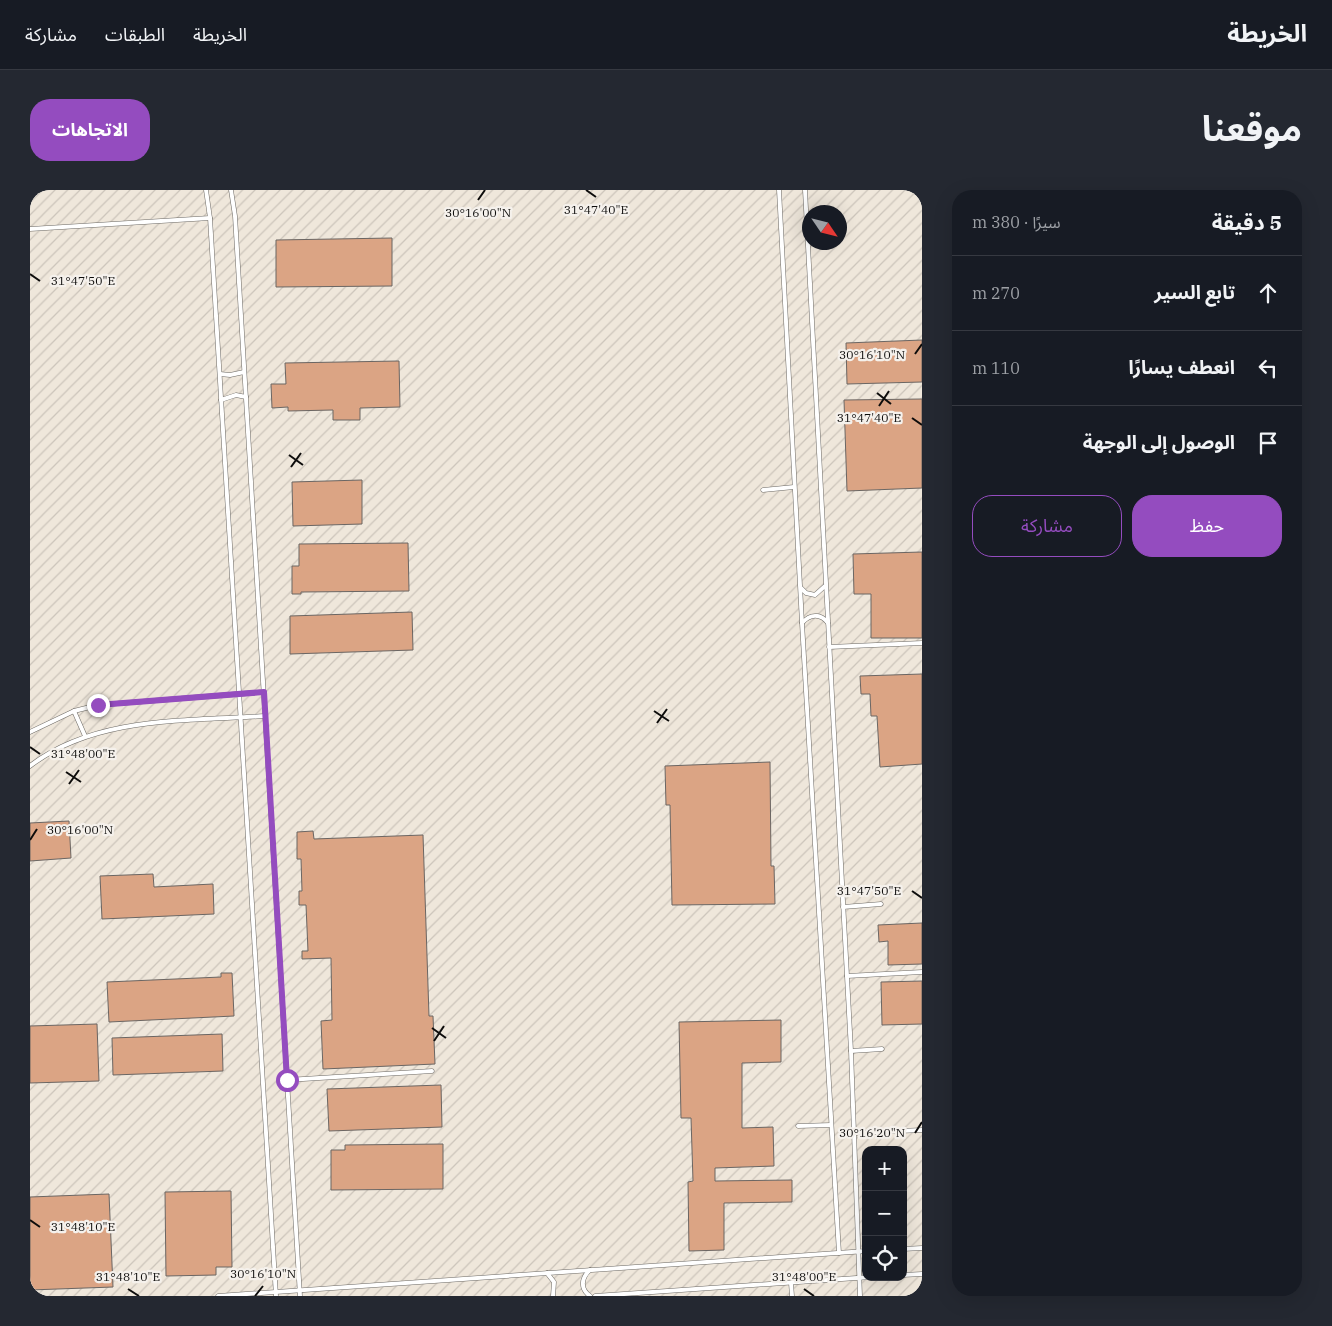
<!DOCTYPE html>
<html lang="ar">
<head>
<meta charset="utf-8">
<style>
  body { margin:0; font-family:"IBM Plex Serif","Noto Sans Arabic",serif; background:#242831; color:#f1f3f6; direction:rtl }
  .controls { position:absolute; right:15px; bottom:15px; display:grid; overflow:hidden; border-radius:10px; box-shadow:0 5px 20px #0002 }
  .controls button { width:45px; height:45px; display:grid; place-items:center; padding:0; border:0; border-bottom:1px solid #363941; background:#171b24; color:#f1f3f6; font:25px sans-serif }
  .compass { position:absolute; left:772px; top:15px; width:45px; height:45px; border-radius:50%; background:#171b24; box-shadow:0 5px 20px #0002; rotate:125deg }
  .stop { position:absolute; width:15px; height:15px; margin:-11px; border:4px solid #944cbf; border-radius:50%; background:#fff }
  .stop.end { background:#944cbf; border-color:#fff; box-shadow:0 1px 5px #0008 }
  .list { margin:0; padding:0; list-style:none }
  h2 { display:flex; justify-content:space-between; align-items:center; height:65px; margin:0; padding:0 20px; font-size:21px }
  h2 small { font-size:16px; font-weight:400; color:#9ea1a6 }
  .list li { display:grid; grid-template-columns:32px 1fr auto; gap:15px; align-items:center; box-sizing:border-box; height:75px; padding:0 20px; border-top:1px solid #363941 }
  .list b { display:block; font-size:19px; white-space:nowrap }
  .list em { font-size:16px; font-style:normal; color:#9ea1a6 }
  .actions { display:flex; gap:10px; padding:15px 20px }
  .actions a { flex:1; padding:11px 0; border:1px solid #944cbf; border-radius:20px; text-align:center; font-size:18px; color:#944cbf }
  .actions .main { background:#944cbf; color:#fff }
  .icon { flex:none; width:28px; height:28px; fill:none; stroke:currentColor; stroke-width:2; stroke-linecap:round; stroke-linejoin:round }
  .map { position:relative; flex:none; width:892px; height:1106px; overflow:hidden; direction:ltr; border-radius:20px }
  header { display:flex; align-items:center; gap:30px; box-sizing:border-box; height:70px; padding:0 25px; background:#171b24; border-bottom:1px solid #363941 }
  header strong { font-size:24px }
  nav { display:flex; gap:28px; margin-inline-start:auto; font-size:18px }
  .intro { display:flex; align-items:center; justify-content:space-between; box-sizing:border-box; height:120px; padding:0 30px }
  h1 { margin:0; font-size:35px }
  .button { padding:12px 22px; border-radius:20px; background:#944cbf; color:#fff; font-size:18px; font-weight:700 }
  main { display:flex; gap:30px; padding:0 30px }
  aside { flex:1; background:#171b24; border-radius:20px; box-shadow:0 5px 20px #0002 }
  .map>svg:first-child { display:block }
  .industrial { fill:url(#industrial-furrows); fill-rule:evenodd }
  .building { fill:#dba484; stroke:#6b6663 }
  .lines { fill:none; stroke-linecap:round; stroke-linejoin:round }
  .lane-casing { stroke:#6c6964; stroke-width:5 }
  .lane { stroke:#fff; stroke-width:4 }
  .route { stroke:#944cbf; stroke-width:6 }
  .ticks { fill:none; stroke:#0e0d0c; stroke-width:2 }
  .ticks-label { font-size:12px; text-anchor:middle; fill:#0e0d0c; stroke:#f5f1ec; stroke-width:4.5; stroke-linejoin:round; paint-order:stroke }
</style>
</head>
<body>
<header>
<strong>الخريطة</strong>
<nav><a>الخريطة</a><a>الطبقات</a><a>مشاركة</a></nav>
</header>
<div class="intro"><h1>موقعنا</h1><a class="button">الاتجاهات</a></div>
<main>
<aside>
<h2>5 دقيقة<small>سيرًا · 380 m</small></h2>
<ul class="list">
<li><svg class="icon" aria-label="ahead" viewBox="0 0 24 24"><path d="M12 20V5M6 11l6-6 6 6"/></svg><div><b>تابع السير</b></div><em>270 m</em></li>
<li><svg class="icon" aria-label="left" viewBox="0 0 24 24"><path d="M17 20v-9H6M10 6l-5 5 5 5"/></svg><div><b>انعطف يسارًا</b></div><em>110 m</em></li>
<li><svg class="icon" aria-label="arrive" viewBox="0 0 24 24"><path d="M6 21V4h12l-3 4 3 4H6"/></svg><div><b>الوصول إلى الوجهة</b></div></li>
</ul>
<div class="actions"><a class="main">حفظ</a><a>مشاركة</a></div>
</aside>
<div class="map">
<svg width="892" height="1106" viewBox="0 0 892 1106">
  <defs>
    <pattern id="industrial-furrows" width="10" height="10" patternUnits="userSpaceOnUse" patternTransform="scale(1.25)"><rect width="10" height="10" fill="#efe7db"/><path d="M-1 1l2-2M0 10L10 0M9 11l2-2" fill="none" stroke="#ccc5bb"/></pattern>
  </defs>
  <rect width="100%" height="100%" fill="#f5f1ec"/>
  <path class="industrial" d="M 0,0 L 892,0 L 892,1106 L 0,1106 ZM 779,22 L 809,22 L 809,52 L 779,52 ZM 836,960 L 873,960 L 873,1087 L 836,1087 Z"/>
  <g class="building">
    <path d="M 362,48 L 362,96 L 246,97 L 246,50 Z"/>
    <path d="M 892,150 L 892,192 L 817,194 L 816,153 Z"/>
    <path d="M 369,171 L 370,217 L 330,218 L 330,230 L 303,230 L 303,220 L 258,221 L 258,217 L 242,218 L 241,194 L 256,194 L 255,173 Z"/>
    <path d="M 892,209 L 892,298 L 817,301 L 814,210 Z"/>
    <path d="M 332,290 L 332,334 L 263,336 L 262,292 Z"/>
    <path d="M 378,353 L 379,401 L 271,402 L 271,404 L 262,404 L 262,376 L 269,376 L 269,354 Z"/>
    <path d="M 892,362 L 892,448 L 841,448 L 841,404 L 824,404 L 823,364 Z"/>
    <path d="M 382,422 L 383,460 L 260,464 L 260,426 Z"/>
    <path d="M 892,484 L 892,574 L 850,577 L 847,526 L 841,526 L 840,504 L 831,504 L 830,486 Z"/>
    <path d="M 740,572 L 741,676 L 744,676 L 745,714 L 642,715 L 640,615 L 636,615 L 635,576 Z"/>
    <path d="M 39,631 L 41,668 L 0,671 L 0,633 Z"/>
    <path d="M 283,641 L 284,649 L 393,645 L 399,826 L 403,826 L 405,874 L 293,879 L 291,831 L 302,830 L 301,768 L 272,769 L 272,761 L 278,761 L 276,715 L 269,715 L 269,701 L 272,701 L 271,669 L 267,669 L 267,642 Z"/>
    <path d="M 123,684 L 124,697 L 183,694 L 184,724 L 72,729 L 70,686 Z"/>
    <path d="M 892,733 L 892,774 L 858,775 L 858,751 L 849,752 L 848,735 Z"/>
    <path d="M 191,783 L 202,783 L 204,826 L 79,832 L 77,792 L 191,787 Z"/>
    <path d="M 892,791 L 892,834 L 852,835 L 851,792 Z"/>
    <path d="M 751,830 L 751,872 L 712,873 L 712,938 L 743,937 L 744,976 L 685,978 L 685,991 L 762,990 L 762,1012 L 694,1013 L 694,1060 L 659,1061 L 658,992 L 663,991 L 661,928 L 651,928 L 649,832 Z"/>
    <path d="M 67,834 L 69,891 L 0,893 L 0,836 Z"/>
    <path d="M 192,844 L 193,881 L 83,885 L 82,848 Z"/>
    <path d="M 411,895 L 412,937 L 299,941 L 297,899 Z"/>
    <path d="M 413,954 L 413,999 L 301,1000 L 301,960 L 315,960 L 315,955 Z"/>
    <path d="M 201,1001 L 202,1077 L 186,1077 L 186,1085 L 136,1086 L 135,1002 Z"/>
    <path d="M 79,1004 L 83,1097 L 0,1100 L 0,1007 Z"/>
  </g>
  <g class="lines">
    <g class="lane-casing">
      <g id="lane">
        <path d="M 176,0 L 180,28 L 246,1106"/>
        <path d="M 201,0 L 205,26 L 270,1106"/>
        <path d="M 749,0 L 772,433 L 809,1063"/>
        <path d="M 775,0 L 821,861 L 830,1106"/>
        <path d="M 0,39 L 180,28"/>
        <path d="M 190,184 L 200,185 L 214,182"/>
        <path d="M 191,210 L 206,205 L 216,207"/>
        <path d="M 733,300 L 764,297"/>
        <path d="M 771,398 L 776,403 L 785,405 L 795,396"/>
        <path d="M 772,433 C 780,424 790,423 798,433"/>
        <path d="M 799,457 L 892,453"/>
        <path d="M 44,521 L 55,546"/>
        <path d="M 0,542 L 44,521 L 68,515 L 234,502"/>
        <path d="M 0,576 C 65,526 157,531 235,526"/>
        <path d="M 813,717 L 851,714"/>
        <path d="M 817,786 L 892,782"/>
        <path d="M 821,861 L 852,859"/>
        <path d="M 257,890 L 402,881"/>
        <path d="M 768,936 L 801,935"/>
        <path d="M 824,943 L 892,940"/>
        <path d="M 873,1059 L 892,1058"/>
        <path d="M 560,1080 C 551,1088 550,1099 560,1106"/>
        <path d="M 517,1083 L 524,1092 L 523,1106"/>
        <path d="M 873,1085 L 892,1084"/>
        <path d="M 761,1093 L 762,1106"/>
        <path d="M 188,1106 L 836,1061"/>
        <path d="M 565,1106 L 841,1087"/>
      </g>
    </g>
    <use href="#lane" class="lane"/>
  </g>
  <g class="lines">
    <path class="route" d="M 68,515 L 234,502 L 257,890"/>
  </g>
  <path class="ticks" d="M 556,0 L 566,7M 448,10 L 455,0M 0,84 L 10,91M 885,164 L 892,154M 847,203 L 861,214M 849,216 L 859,201M 882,228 L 892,235M 259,265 L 273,275M 261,277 L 271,263M 624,521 L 639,531M 627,533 L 637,519M 0,557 L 10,564M 36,582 L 51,592M 39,594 L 49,580M 0,650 L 7,639M 882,701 L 892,708M 402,838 L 416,848M 404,851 L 414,836M 885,943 L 892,932M 0,1030 L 10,1037M 98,1099 L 109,1106M 774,1099 L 784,1106M 225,1106 L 233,1096"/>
  <g class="ticks-label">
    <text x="566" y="24">31°47'40"E</text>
    <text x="448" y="27">30°16'00"N</text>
    <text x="53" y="95">31°47'50"E</text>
    <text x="842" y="169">30°16'10"N</text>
    <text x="839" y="232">31°47'40"E</text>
    <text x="53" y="568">31°48'00"E</text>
    <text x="50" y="644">30°16'00"N</text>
    <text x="839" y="705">31°47'50"E</text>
    <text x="842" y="947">30°16'20"N</text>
    <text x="53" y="1041">31°48'10"E</text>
    <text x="233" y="1088">30°16'10"N</text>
    <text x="98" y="1091">31°48'10"E</text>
    <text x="774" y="1091">31°48'00"E</text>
  </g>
</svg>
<div class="controls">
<button>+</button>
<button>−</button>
<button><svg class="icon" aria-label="locate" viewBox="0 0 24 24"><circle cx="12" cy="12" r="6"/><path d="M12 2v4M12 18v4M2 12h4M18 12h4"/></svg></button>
</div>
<svg class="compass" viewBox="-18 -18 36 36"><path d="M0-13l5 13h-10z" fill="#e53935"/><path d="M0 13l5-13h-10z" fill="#9ea1a6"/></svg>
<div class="stop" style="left:257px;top:890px"></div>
<div class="stop end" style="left:68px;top:515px"></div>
</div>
</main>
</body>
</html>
